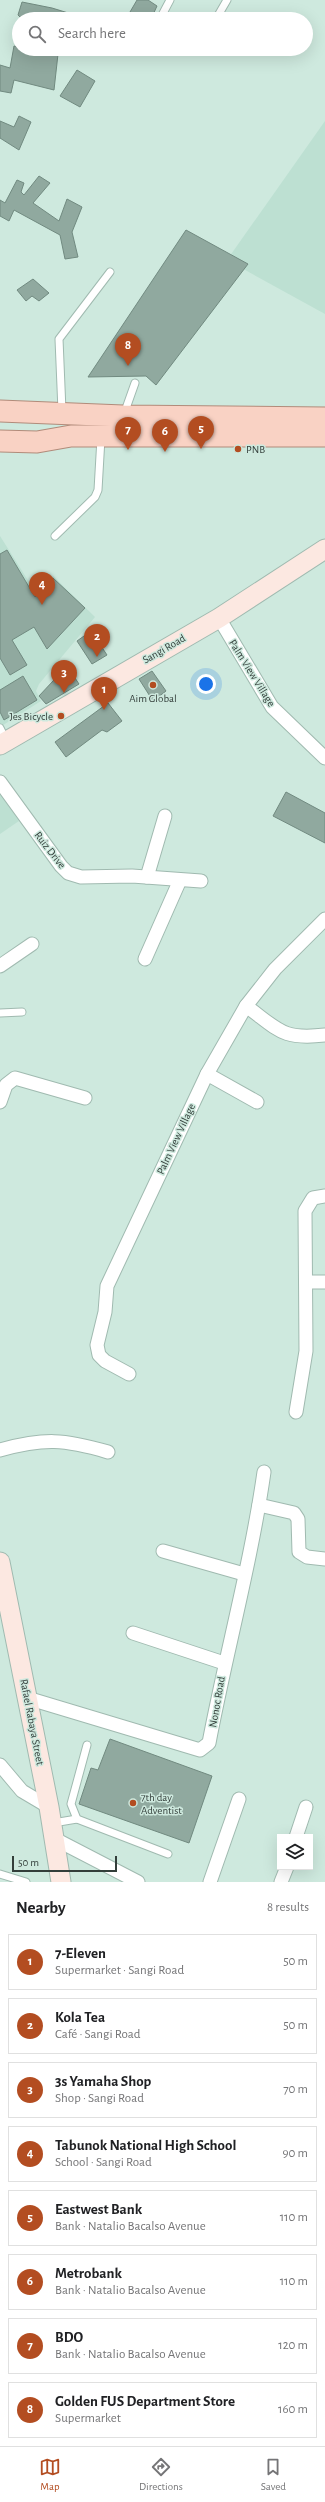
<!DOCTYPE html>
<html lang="en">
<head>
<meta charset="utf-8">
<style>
  body { margin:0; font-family:"Alegreya Sans",sans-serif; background:#f6f6f6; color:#202124 }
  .controls { position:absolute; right:12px; bottom:12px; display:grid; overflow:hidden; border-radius:0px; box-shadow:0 4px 16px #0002 }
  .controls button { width:36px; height:36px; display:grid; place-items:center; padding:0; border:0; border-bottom:1px solid #e0e0e0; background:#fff; color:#202124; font:20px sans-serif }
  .scale { position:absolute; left:12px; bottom:10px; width:105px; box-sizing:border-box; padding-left:4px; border:2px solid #333e3a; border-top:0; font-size:11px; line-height:14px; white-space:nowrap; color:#333e3a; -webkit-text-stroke:3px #cee9de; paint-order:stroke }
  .you { position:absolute; left:206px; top:684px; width:14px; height:14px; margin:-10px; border:3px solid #fff; border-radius:50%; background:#1a73e8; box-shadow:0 0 0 6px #1a73e833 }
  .badge { display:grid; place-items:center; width:26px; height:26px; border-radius:50%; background:#b34d21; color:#fff; font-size:13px; font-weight:700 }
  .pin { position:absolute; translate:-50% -33px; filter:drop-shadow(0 1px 2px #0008) }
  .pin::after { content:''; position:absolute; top:21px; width:14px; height:12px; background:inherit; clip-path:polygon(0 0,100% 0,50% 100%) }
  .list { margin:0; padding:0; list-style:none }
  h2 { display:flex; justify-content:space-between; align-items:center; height:52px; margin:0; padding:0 16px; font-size:17px }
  h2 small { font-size:13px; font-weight:400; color:#757577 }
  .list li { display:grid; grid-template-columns:26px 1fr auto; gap:12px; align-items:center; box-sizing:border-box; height:56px; margin:0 8px 8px; padding:0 8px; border:1px solid #e0e0e0; border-radius:0px }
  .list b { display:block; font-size:15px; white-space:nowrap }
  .list p { margin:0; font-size:13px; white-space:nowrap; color:#757577 }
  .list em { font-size:13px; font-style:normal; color:#757577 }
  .icon { flex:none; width:22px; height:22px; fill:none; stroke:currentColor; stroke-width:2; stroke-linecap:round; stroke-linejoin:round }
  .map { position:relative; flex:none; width:325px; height:1882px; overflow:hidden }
  .search { position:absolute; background:#fff; box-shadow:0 4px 16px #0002; left:12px; right:12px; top:12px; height:44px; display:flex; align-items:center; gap:10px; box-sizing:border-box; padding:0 14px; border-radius:22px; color:#757577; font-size:15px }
  .sheet { height:564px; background:#fff }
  nav { display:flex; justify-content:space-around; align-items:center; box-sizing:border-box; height:56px; border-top:1px solid #e0e0e0; background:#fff; font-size:11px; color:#757577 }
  nav a { display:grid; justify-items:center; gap:2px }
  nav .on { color:#b34d21 }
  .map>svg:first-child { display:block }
  .built { fill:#bde0d2 }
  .building { fill:#90a99f; stroke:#718a80 }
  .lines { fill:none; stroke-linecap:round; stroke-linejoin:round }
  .lane-casing { stroke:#a0bab0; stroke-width:9 }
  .street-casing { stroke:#a0bab0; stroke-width:15 }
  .secondary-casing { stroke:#a0bab0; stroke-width:21 }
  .primary-casing { stroke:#b18b7a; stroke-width:23 }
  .lane { stroke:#fff; stroke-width:7 }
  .street { stroke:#fff; stroke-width:13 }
  .secondary { stroke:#fce8e1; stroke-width:19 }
  .primary { stroke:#f9d2c4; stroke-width:21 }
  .poi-dot { fill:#b34d21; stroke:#cee9de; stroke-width:1.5 }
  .labels { text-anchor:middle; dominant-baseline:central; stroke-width:3; stroke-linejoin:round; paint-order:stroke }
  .poi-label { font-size:11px; fill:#333e3a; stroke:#cee9de; text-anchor:start }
  .street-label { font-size:11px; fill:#333e3a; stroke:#cee9de }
</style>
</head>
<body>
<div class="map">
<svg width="325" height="1882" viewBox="0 0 325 1882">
  <rect width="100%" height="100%" fill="#cee9de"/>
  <g class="built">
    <path d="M 325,121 L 325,314 L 227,260 Z"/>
    <path d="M 0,536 L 36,593 L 53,576 L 95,617 L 39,684 L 36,691 L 41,701 L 0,727 Z"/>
    <path d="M 0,793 L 19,821 L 0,834 Z"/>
  </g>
  <g class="building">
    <path d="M 137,0 L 148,0 L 157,6 L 151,19 L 140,19 L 130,12 Z"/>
    <path d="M 22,2 L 52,8 L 78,16 L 78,19 L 22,19 L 18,15 Z"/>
    <path d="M 14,46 L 58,54 L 54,90 L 14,80 L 11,93 L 0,91 L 0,65 L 10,68 Z"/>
    <path d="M 77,70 L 95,81 L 80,107 L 60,96 Z"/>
    <path d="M 19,116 L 31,122 L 19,150 L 0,138 L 0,121 L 14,127 Z"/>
    <path d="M 39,176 L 50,183 L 33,203 L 59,221 L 67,199 L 82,207 L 72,232 L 78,257 L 65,259 L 60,235 L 14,210 L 9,221 L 0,216 L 0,200 L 5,203 L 17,180 L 24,183 L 21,192 L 24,195 Z"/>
    <path d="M 186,230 L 248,264 L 156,385 L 146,376 L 88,377 Z"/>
    <path d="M 33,279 L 49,293 L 39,301 L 32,296 L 26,301 L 17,290 Z"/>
    <path d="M 7,550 L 35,597 L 53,578 L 85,608 L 47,649 L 34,627 L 12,640 L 27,665 L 10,675 L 0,658 L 0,554 Z"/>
    <path d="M 91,631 L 107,655 L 92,664 L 77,641 Z"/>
    <path d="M 67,666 L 79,684 L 46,704 L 39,696 Z"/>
    <path d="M 152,671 L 166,691 L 153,701 L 139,679 Z"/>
    <path d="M 23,676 L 37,700 L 4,720 L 0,712 L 0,690 Z"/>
    <path d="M 108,703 L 122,721 L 107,732 L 102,730 L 66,757 L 55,742 Z"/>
    <path d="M 286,792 L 325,813 L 325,843 L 273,816 Z"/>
    <path d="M 110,1739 L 212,1776 L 189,1843 L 79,1804 L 91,1768 L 98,1770 Z"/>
  </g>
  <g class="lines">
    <g class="lane-casing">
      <g id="lane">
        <path d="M 166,19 L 161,17 L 170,0"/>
        <path d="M 216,19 L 227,0"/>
        <path d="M 62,411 L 59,339 L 110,272"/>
        <path d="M 124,414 L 135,383"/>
        <path d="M 55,536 L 95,497 L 98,490 L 101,438"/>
        <path d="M 0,728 L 6,740"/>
        <path d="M 0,1013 L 22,1012"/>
        <path d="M 87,1745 L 71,1804 L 77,1819 L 168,1854"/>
        <path d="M 53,1823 L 77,1819"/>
        <path d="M 0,1874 L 26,1882"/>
      </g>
    </g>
    <g class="street-casing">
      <g id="street">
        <path d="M 219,618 L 272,707 L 325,758"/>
        <path d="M 0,782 L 61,866 L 68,873 L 81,877 L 132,876 L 201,881"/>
        <path d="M 147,877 L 165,816"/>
        <path d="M 145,959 L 180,880"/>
        <path d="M 0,966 L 32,944"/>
        <path d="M 246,1006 C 279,1030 282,1040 325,1035"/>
        <path d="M 207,1074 L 257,1102"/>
        <path d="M 0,1102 L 6,1085 L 15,1078 L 85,1098"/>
        <path d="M 306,1282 L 325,1282"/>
        <path d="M 129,1374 L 105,1361 L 99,1355 L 97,1345 L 105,1312 L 107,1286 L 207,1074 L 246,1006 L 275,969 L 325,919"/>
        <path d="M 296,1412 L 306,1351 L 305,1211 L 313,1198 L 325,1196"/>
        <path d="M 0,1450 C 44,1438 64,1439 108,1452"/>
        <path d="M 259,1505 L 294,1513 L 298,1519 L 299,1552 L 307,1557 L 325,1559"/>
        <path d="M 163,1551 L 244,1574"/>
        <path d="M 133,1633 L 224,1663"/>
        <path d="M 27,1698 L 200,1750 L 209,1743 C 226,1653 251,1563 264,1472"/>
        <path d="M 0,1765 L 22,1791 L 49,1807"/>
        <path d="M 296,1837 L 306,1807"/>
        <path d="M 53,1838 L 138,1882"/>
        <path d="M 210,1882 L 239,1799"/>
        <path d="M 281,1882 L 287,1867"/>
      </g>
    </g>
    <g class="secondary-casing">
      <g id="secondary">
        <path d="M 0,745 L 219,618 L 325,549"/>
        <path d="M 0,1562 L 49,1807 L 61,1882"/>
      </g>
    </g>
    <g class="primary-casing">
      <g id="primary">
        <path d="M 0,411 L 123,416 L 325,418"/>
        <path d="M 0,441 L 37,442 L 71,436 L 325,436"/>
      </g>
    </g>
    <use href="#lane" class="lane"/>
    <use href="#street" class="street"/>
    <use href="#secondary" class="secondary"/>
    <use href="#primary" class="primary"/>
  </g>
  <g class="poi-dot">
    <circle cx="238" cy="449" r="4"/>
    <circle cx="153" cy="685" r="4"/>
    <circle cx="61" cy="716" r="4"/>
    <circle cx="133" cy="1803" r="4"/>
  </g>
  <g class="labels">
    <g class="poi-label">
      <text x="246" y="449">PNB</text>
      <text x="153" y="698" text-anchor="middle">Aim Global</text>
      <text x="53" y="716" text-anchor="end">Jes Bicycle</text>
      <text x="141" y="1797">7th day<tspan x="141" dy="13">Adventist</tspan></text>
    </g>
    <g class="street-label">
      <text transform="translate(164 649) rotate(-30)">Sangi Road</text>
      <text transform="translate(252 673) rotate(58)">Palm View Village</text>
      <text transform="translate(50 850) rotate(52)">Ruiz Drive</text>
      <text transform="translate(176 1139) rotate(-65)">Palm View Village</text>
      <text transform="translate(217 1702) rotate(-80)">Nonoc Road</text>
      <text transform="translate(32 1722) rotate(79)">Rafael Rabaya Street</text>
    </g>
  </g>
</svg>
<div class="controls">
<button><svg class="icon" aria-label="layers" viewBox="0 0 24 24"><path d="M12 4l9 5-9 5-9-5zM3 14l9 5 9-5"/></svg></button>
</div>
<div class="scale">50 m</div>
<div class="you"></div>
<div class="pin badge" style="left:104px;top:710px">1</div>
<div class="pin badge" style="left:97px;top:657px">2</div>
<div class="pin badge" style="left:64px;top:693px">3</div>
<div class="pin badge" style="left:42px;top:605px">4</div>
<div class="pin badge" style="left:201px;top:449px">5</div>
<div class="pin badge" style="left:165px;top:452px">6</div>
<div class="pin badge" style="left:128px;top:450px">7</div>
<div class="pin badge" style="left:128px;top:366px">8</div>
<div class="search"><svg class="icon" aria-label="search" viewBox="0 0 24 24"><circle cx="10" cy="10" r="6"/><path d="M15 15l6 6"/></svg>Search here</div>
</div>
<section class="sheet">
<h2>Nearby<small>8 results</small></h2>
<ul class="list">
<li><span class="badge">1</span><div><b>7-Eleven</b><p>Supermarket · Sangi Road</p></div><em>50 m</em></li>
<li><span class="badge">2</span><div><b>Kola Tea</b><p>Café · Sangi Road</p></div><em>50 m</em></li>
<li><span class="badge">3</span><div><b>3s Yamaha Shop</b><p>Shop · Sangi Road</p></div><em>70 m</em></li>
<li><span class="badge">4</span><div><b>Tabunok National High School</b><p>School · Sangi Road</p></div><em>90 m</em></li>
<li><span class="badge">5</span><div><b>Eastwest Bank</b><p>Bank · Natalio Bacalso Avenue</p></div><em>110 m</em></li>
<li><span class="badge">6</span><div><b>Metrobank</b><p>Bank · Natalio Bacalso Avenue</p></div><em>110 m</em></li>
<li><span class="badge">7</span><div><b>BDO</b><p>Bank · Natalio Bacalso Avenue</p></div><em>120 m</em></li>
<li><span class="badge">8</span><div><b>Golden FUS Department Store</b><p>Supermarket</p></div><em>160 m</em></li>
</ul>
</section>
<nav>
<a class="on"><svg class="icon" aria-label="map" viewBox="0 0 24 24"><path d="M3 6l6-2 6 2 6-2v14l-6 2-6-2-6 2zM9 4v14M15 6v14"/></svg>Map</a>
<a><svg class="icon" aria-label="directions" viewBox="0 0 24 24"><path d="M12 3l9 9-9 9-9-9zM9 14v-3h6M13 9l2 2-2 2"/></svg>Directions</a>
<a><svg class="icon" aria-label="saved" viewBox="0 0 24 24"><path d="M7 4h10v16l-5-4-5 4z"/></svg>Saved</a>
</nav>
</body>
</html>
